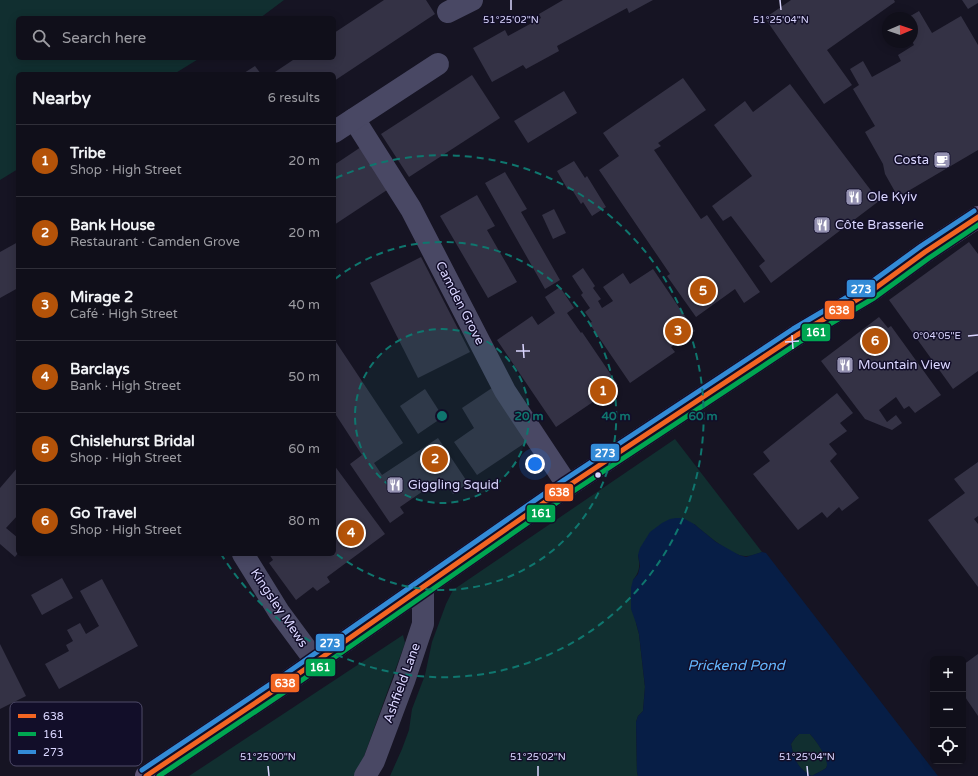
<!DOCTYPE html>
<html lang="en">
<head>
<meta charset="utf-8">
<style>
  body { margin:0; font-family:"Varela Round",sans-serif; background:#191823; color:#f1f3f6 }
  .controls { position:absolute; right:12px; bottom:12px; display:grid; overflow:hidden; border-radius:6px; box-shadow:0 2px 10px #0003 }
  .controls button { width:36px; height:36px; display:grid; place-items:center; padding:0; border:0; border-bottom:1px solid #302f39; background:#100f1a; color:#f1f3f6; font:20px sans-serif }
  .compass { position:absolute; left:882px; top:12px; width:36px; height:36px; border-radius:50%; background:#100f1a; box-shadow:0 2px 10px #0003; rotate:88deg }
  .you { position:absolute; left:535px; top:464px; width:14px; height:14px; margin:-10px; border:3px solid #fff; border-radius:50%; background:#1a73e8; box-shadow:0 0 0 6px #1a73e833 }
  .badge { display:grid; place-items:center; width:26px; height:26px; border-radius:50%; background:#b45309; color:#fff; font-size:13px; font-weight:700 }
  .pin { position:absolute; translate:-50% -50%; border:2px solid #fff; box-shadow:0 1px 4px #0006 }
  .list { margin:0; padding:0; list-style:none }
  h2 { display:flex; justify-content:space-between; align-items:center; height:52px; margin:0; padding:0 16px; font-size:17px }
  h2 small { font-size:13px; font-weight:400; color:#9c9ca2 }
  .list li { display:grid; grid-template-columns:26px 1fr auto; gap:12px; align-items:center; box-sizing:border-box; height:72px; padding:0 16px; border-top:1px solid #302f39 }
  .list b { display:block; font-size:15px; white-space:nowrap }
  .list p { margin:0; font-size:13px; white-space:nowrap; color:#9c9ca2 }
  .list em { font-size:13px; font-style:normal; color:#9c9ca2 }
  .icon { flex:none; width:22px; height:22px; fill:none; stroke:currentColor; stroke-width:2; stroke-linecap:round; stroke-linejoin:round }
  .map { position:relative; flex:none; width:978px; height:776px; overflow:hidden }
  .search { position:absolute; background:#100f1a; box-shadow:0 2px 10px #0003; left:16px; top:16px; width:320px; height:44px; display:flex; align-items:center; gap:10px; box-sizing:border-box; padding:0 14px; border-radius:6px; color:#9c9ca2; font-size:15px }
  .panel { position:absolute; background:#100f1a; box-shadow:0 2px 10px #0003; left:16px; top:72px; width:320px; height:484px; border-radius:6px }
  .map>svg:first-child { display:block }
  .green { fill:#112f30 }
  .water { fill:#071e46; fill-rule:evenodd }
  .building { fill:#343245 }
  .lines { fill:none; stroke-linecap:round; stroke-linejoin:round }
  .minor { stroke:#494864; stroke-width:22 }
  .major { stroke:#5e5375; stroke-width:22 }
  .bus-1-casing { stroke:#120e29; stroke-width:8 }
  .bus-2-casing { stroke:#120e29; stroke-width:8 }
  .bus-3-casing { stroke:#120e29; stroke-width:8 }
  .bus-1 { stroke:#f26522; stroke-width:5 }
  .bus-2 { stroke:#00a651; stroke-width:5 }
  .bus-3 { stroke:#338bd7; stroke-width:5 }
  .ticks { fill:none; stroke:#dad6ff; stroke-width:1.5 }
  .ring { fill:none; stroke:#0f766e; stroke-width:2; stroke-dasharray:7 5 }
  .bus-dot { fill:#dad6ff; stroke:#120e29; stroke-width:1.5 }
  .labels { text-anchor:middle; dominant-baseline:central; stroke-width:3; stroke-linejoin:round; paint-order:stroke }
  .poi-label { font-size:13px; fill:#dad6ff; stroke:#120e29; text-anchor:start }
  .street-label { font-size:13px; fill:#dad6ff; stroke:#120e29 }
  .water-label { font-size:14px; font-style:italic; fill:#64b7ff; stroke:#120e29 }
  .key { fill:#120e29; stroke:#4e4a69; stroke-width:1 }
  .key-label { font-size:11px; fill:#dad6ff }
  .ticks-label { font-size:10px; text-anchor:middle; fill:#dad6ff; stroke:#120e29; stroke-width:3; stroke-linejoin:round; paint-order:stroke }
  .centre { fill:#0f766e; stroke:#120e29; stroke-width:2 }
  .ring-label { font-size:12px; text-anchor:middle; font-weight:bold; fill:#0f766e; stroke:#120e29; stroke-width:3; stroke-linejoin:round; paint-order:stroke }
  .line-badge { stroke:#120e29; stroke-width:1.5 }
  .badge-label { font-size:11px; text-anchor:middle; font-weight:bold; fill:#fff }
</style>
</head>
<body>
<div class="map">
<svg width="978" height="776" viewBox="0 0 978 776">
  <rect width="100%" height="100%" fill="#161423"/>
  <g class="green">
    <path d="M 0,0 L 284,0 L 260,18 L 18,18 L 18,58 L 200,58 L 174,74 L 18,74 L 18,169 L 0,180 Z"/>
    <path d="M 675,439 L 762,552 C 757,554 751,556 746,556 C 732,557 705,533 694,524 L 638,555 C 640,566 640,571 633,580 L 636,623 L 639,634 L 645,687 L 643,711 L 638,716 L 636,722 L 637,772 L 638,776 L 390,776 L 402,749 L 409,730 L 412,709 L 425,675 L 432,642 L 446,604 L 453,590 Z"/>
    <path d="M 403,635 L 405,643 L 362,762 L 354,776 L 189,776 Z"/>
    <path d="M 799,734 L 810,734 C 815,739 832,761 826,768 C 823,771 816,773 812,776 C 797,768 794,760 791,744 L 795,738 Z"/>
  </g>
  <path class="water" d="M 676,518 L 683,518 L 694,524 L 716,542 L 739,555 L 746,557 L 762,552 L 766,553 L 938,776 L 638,776 L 637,772 L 636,722 L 638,716 L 643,711 L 645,687 L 639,634 L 636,623 L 631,609 L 631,588 L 633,580 L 638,574 L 640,566 L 638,555 L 640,548 L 650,532 L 662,523 L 670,519 ZM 799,734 L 810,734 C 815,739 831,761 826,768 C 823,771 816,773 812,776 C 797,768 794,759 791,744 L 795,738 Z"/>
  <g class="building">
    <path d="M 384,0 L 426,0 L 435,14 L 334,81 L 334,74 L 272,74 L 296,58 L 334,58 L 334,33 Z"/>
    <path d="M 563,0 L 653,0 L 629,13 L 627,8 L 557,46 L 559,51 L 526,69 L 523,65 L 492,82 L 473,48 L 505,30 L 508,36 L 541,18 L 539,14 Z"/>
    <path d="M 791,0 L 894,0 L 895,2 L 827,50 L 852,85 L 824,104 L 765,18 Z"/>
    <path d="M 962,0 L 978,0 L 978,3 L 968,9 Z"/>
    <path d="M 919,11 L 932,33 L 961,16 L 978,45 L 978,150 L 898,197 L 885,174 L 883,164 L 865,132 L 875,126 L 853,89 L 859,85 L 850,69 L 863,61 L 872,77 L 901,61 L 898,55 L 914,45 L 912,41 L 912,18 L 907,18 Z"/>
    <path d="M 255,66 L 261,74 L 245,74 L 244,73 Z"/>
    <path d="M 472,75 L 500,118 L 409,177 L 381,134 Z"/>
    <path d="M 683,78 L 706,110 L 658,143 L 661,146 L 654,150 L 701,219 L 707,215 L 760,292 L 744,303 L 735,289 L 696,317 L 667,276 L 670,274 L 599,170 L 619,156 L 603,133 Z"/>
    <path d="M 790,84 L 879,201 L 771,283 L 759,266 L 765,261 L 731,216 L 723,221 L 712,206 L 752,176 L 714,125 L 745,101 L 753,112 Z"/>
    <path d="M 564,91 L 577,113 L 528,143 L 514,121 Z"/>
    <path d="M 364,145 L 387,190 L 334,225 L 334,165 Z"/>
    <path d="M 574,161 L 585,178 L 587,176 L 606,207 L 592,216 L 583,202 L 581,204 L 571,188 L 568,190 L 557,171 Z"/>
    <path d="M 505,172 L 527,209 L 521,212 L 560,280 L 545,289 L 485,183 Z"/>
    <path d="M 477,195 L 495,226 L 487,230 L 517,282 L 488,298 L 440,216 Z"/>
    <path d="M 554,209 L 566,233 L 553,239 L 542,215 Z"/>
    <path d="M 18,242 L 18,288 L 0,298 L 0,252 Z"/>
    <path d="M 969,242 L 978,254 L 978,371 L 953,389 L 889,300 Z"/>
    <path d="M 421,257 L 470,352 L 418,378 L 370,283 Z"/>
    <path d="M 583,268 L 595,286 L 593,288 L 601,299 L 598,301 L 602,308 L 613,301 L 603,287 L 623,273 L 630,284 L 653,269 L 695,331 L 671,347 L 675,352 L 630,383 L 589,323 L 592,322 L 585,312 L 590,308 L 581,295 L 583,293 L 572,276 Z"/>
    <path d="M 560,287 L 574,308 L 567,313 L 581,333 L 582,332 L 618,385 L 556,427 L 497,340 L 532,316 L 538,325 L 555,313 L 545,297 Z"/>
    <path d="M 879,317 L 888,328 L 891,326 L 941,395 L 915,413 L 909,406 L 904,409 L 896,397 L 879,410 L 887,422 L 896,415 L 902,423 L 892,430 L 865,419 L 821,361 Z"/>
    <path d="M 334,339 L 403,443 L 374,463 L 382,475 L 438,438 L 468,483 L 453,494 L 442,478 L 400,507 L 404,513 L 390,523 L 350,464 L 362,455 L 334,412 Z"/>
    <path d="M 495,386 L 531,439 L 477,475 L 454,442 L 474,428 L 462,408 Z"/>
    <path d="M 425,389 L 443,417 L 418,434 L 400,406 Z"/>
    <path d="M 837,393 L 853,413 L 840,423 L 847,431 L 829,444 L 837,454 L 830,461 L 859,498 L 842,511 L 839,507 L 827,518 L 822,512 L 798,530 L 753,474 L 770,461 L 763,452 Z"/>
    <path d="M 978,462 L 978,516 L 974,519 L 978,524 L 978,587 L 928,520 L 965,493 L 954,479 Z"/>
    <path d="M 334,465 L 385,534 L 327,577 L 330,582 L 317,591 L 313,587 L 296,600 L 269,563 L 273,560 L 269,554 L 334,554 Z"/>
    <path d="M 18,467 L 18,515 L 6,528 L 18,538 L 18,553 L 15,557 L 0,544 L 0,488 Z"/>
    <path d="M 62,578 L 73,598 L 42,615 L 31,595 Z"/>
    <path d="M 102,579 L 138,646 L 59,689 L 45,664 L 69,651 L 66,645 L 73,641 L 67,630 L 80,623 L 86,634 L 99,626 L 80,591 Z"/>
    <path d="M 0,644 L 26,696 L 0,709 Z"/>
    <path d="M 978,654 L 978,716 L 963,694 L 963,665 Z"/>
  </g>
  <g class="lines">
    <g class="minor">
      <path d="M 448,12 L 472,0"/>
      <path d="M 354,119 L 411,209 L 505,391 L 568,486"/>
      <path d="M 334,132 L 438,64"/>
      <path d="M 243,554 L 279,612 L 316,662"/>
      <path d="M 365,776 L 374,761 L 404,681 L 423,624 L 423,587"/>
    </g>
    <path class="major" d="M 146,776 L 288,681 L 568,486 L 797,335 L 870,292 L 925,252 L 978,217"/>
    <g class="bus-1-casing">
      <path id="bus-1" d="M 146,776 L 288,681 L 568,486 L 797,335 L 870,292 L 925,252 L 978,217"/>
    </g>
    <g class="bus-2-casing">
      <path id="bus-2" d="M 159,776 L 292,687 L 572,492 L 801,341 L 874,298 L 929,258 L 978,225"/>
    </g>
    <g class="bus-3-casing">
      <path id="bus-3" d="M 142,770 L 284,675 L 564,480 L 793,329 L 866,286 L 921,246 L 974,211"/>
    </g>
    <use href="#bus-1" class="bus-1"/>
    <use href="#bus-2" class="bus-2"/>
    <use href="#bus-3" class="bus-3"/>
  </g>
  <path class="ticks" d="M 511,0 L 511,10M 780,0 L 781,10M 792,335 L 793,349M 968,336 L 978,335M 785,342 L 799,341M 523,344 L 524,358M 516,351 L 530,351M 268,766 L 269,776M 538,766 L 538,776M 807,766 L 808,776"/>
  <circle cx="442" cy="416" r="87" fill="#0f766e" fill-opacity=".12"/>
  <g class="ring">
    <circle cx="442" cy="416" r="87"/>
    <path d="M335 279A174 174 0 1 1 335 553"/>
    <path d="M336 178A261 261 0 1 1 221 554"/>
  </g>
  <defs>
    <g id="cafe-square" transform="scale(0.9)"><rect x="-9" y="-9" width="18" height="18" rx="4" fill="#9592b2" stroke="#120e29"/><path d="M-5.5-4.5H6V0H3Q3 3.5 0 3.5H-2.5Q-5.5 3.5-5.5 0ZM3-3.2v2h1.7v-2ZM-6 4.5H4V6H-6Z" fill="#fff"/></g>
    <g id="restaurant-square" transform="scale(0.9)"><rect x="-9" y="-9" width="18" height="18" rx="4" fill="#9592b2" stroke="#120e29"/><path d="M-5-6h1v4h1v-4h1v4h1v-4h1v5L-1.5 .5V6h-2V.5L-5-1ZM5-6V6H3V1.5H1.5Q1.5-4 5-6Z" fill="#fff"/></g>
  </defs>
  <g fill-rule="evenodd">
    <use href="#cafe-square" x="942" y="160"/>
    <use href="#restaurant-square" x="854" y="197"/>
    <use href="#restaurant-square" x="822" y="225"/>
    <use href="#restaurant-square" x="845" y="365"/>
    <use href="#restaurant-square" x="395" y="485"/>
  </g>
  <circle class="bus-dot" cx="598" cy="475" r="3.5"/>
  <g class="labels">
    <g class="poi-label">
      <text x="929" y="160" text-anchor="end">Costa</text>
      <text x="867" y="197">Ole Kyiv</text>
      <text x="835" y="225">Côte Brasserie</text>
      <text x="858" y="365">Mountain View</text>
      <text x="408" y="485">Giggling Squid</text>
    </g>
    <g class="street-label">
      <text transform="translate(460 303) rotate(63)">Camden Grove</text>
      <text transform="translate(279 608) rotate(56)">Kingsley Mews</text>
      <text transform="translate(402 683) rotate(-70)">Ashfield Lane</text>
    </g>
    <g class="water-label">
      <text x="736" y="665">Prickend Pond</text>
    </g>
  </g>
  <rect x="10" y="702" width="132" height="64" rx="6" class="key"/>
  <rect x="18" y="714" width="18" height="4" fill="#f26522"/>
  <rect x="18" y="732" width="18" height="4" fill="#00a651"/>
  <rect x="18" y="750" width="18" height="4" fill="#338bd7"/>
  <g class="key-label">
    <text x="43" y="720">638</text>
    <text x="43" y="738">161</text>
    <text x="43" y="756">273</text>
  </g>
  <g class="ticks-label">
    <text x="511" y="23">51°25'02"N</text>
    <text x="781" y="23">51°25'04"N</text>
    <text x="937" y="339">0°04'05"E</text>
    <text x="268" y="760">51°25'00"N</text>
    <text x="538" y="760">51°25'02"N</text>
    <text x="807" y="760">51°25'04"N</text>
  </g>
  <circle cx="442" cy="416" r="6" class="centre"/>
  <g class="ring-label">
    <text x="529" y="420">20 m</text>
    <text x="616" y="420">40 m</text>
    <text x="703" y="420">60 m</text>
  </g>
  <g class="line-badge">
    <rect x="846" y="279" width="30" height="19" rx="4" fill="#338bd7"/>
    <rect x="824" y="300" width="31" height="20" rx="4" fill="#f26522"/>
    <rect x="801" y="323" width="30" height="19" rx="4" fill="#00a651"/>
    <rect x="590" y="443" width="30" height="19" rx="4" fill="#338bd7"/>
    <rect x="544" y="483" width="30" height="19" rx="4" fill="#f26522"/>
    <rect x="526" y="504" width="30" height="19" rx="4" fill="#00a651"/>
    <rect x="315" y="633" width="30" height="19" rx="4" fill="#338bd7"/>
    <rect x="305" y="658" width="31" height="19" rx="4" fill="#00a651"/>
    <rect x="270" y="673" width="30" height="20" rx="4" fill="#f26522"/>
  </g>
  <g class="badge-label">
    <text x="861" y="293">273</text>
    <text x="839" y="314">638</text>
    <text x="816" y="336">161</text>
    <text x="605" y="457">273</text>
    <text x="559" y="496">638</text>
    <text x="541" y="517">161</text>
    <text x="330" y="647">273</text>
    <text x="320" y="671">161</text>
    <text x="285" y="687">638</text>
  </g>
</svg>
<div class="controls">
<button>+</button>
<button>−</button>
<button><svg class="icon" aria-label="locate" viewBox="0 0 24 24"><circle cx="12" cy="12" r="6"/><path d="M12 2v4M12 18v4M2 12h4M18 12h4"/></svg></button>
</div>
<svg class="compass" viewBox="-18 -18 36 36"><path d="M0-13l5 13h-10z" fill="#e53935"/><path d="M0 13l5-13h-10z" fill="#9c9ca2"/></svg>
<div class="you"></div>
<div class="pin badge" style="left:603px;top:391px">1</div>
<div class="pin badge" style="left:435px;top:459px">2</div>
<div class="pin badge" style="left:678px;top:331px">3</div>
<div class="pin badge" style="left:351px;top:533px">4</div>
<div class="pin badge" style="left:703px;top:291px">5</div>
<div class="pin badge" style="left:875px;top:341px">6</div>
<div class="search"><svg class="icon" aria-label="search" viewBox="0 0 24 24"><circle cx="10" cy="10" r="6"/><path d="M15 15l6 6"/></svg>Search here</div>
<section class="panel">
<h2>Nearby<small>6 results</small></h2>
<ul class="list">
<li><span class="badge">1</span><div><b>Tribe</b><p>Shop · High Street</p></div><em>20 m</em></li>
<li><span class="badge">2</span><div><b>Bank House</b><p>Restaurant · Camden Grove</p></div><em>20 m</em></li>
<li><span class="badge">3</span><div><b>Mirage 2</b><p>Café · High Street</p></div><em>40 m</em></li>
<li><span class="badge">4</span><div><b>Barclays</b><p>Bank · High Street</p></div><em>50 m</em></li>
<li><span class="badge">5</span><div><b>Chislehurst Bridal</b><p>Shop · High Street</p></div><em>60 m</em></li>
<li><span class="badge">6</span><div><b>Go Travel</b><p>Shop · High Street</p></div><em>80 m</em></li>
</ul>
</section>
</div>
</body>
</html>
